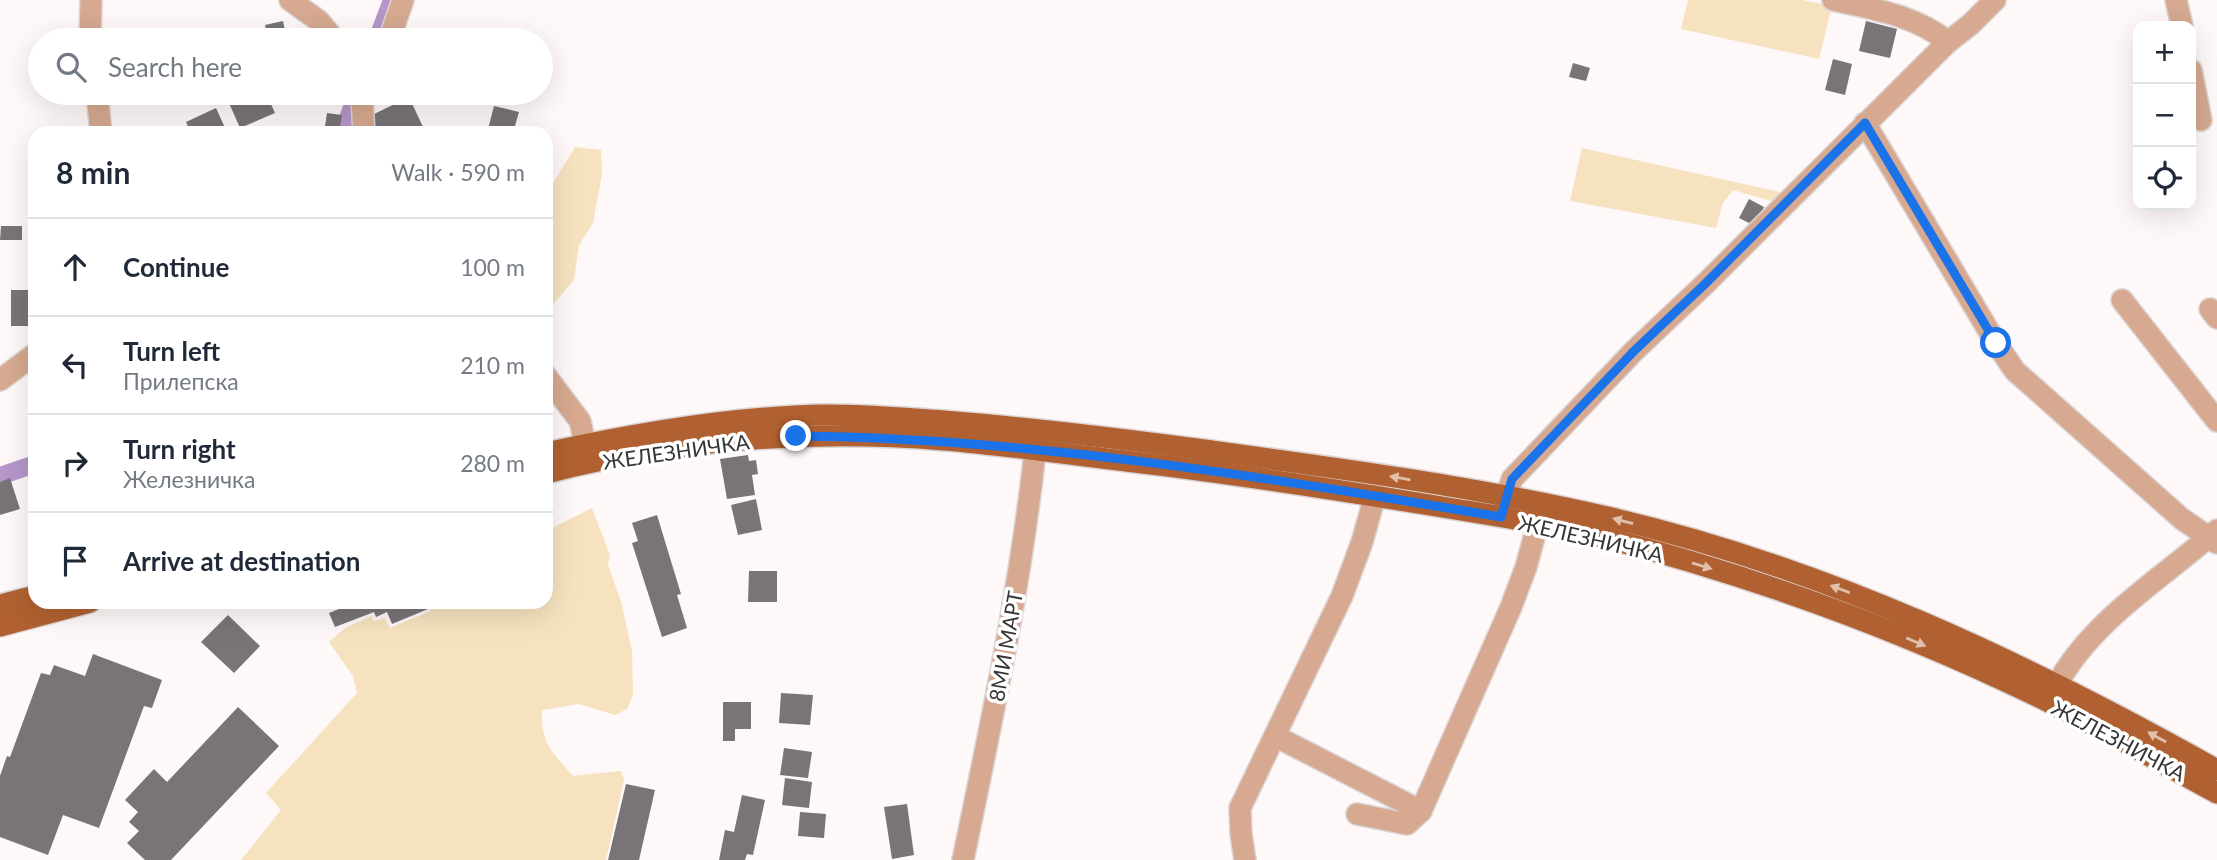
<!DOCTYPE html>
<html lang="en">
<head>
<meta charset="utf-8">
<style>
  body { margin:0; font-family:Lato,sans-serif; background:#f6f6f7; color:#1f2937 }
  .controls { position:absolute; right:21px; top:21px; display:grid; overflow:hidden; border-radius:14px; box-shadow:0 7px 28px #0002 }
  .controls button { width:63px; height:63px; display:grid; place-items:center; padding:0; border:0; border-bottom:2px solid #e0e1e3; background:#fff; color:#1f2937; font:35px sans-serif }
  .stop { position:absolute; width:21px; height:21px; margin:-16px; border:5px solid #1a73e8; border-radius:50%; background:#fff }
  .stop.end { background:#1a73e8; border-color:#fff; box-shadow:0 2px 7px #0008 }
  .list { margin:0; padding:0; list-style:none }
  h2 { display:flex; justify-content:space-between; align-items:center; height:91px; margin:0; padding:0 28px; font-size:30px }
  h2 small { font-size:23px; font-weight:400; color:#747a83 }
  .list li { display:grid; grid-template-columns:46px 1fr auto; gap:21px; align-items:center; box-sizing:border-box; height:98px; padding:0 28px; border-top:2px solid #e0e1e3 }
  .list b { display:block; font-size:26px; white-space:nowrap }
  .list p { margin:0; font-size:23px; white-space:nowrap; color:#747a83 }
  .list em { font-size:23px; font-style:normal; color:#747a83 }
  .icon { flex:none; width:38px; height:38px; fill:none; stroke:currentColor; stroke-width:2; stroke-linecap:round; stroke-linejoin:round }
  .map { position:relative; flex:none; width:2217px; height:860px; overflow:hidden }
  .search { position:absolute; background:#fff; box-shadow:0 7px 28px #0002; left:28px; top:28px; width:525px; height:77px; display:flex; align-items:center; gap:18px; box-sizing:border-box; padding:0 24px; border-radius:38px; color:#747a83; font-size:26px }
  .panel { position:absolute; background:#fff; box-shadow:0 7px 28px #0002; left:28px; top:126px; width:525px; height:483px; border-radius:21px }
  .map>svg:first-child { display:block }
  .green { fill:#f6e2be }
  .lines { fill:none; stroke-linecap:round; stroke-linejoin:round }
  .canal { stroke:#b696ca; stroke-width:18 }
  .building { fill:#797477 }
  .minor-casing { stroke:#dbd5d5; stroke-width:24 }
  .major-casing { stroke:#dbd5d5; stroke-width:24 }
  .minor { stroke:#d6a990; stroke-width:21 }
  .major { stroke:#b16131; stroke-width:21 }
  .oneway { fill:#e0c0ad }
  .route { stroke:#1a73e8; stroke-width:9 }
  .labels { text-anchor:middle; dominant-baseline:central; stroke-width:7; stroke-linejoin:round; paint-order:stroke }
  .street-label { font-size:21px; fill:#373535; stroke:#fff }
</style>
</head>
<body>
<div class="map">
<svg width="2217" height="860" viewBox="0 0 2217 860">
  <rect width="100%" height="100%" fill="#fff8f8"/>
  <g class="green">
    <path d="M 1688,0 L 1802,0 L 1832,6 L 1819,59 L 1681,29 Z"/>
    <path d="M 575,147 L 601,150 L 602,174 L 593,223 L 579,245 L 574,280 L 546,312 L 546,195 Z"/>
    <path d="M 1582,148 L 1785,193 L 1775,202 L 1733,190 L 1723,203 L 1716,228 L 1570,201 Z"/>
    <path d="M 592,508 L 610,555 L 608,565 L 621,601 L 632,651 L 633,695 L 627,709 L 615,715 L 579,704 L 542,710 C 541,744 552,752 573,776 L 621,771 L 624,780 L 606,860 L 241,860 L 281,810 L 266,793 L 357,693 L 353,676 L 329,642 L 345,628 L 372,616 L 374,621 L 385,618 L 390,628 L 431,611 L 428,602 L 546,602 L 546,531 Z"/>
  </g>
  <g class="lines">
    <g class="canal">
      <path d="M 377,40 L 392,0"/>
      <path d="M 343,133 L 357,93"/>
      <path d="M 0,476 L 35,464"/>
    </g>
  </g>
  <g class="building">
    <path d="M 283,21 L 287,40 L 250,40 L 267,35 L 265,25 Z"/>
    <path d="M 1866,21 L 1897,29 L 1890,58 L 1859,51 Z"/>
    <path d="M 1833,59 L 1852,64 L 1845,95 L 1825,90 Z"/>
    <path d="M 1573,63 L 1590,68 L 1586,81 L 1569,77 Z"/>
    <path d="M 253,93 L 266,93 L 275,113 L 240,128 L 229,103 Z"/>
    <path d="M 409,97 L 423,127 L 410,133 L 376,133 L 368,117 Z"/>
    <path d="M 494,106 L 519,112 L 513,133 L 487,133 Z"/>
    <path d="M 216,108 L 226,130 L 218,133 L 191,133 L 186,122 Z"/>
    <path d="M 327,113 L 342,115 L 339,133 L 324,133 Z"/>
    <path d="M 1749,199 L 1764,207 L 1755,226 L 1739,218 Z"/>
    <path d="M 1,226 L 22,226 L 22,240 L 0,240 Z"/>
    <rect x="11" y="290" width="24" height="36"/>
    <path d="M 748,455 L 749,461 L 756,460 L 758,474 L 752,475 L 755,495 L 727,499 L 720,459 Z"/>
    <path d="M 10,478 L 20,509 L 0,515 L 0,482 Z"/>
    <path d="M 756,499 L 762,530 L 738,535 L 731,505 Z"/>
    <path d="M 657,515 L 681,594 L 677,595 L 687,628 L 662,637 L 632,543 L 638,541 L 632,523 Z"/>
    <path d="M 749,571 L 777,571 L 777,602 L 748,602 Z"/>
    <path d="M 357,602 L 425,602 L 428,609 L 392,624 L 387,612 L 376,617 L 374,612 L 335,627 L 329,613 Z"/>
    <path d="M 228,615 L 260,646 L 234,673 L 201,642 Z"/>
    <path d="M 93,654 L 162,680 L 152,708 L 144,706 L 99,828 L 63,815 L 48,855 L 0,837 L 0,776 L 7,756 L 10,757 L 41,673 L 50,675 L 54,665 L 85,676 Z"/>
    <path d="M 781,693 L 813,695 L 810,725 L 779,723 Z"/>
    <path d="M 723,702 L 751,702 L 751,729 L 735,729 L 735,741 L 723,741 Z"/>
    <path d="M 238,707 L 279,746 L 171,860 L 145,860 L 127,843 L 139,831 L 129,822 L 138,812 L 125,800 L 154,769 L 167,782 Z"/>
    <path d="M 784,748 L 812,752 L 808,778 L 780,775 Z"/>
    <path d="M 785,778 L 812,782 L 809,808 L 782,805 Z"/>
    <path d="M 626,784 L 655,790 L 639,860 L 608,860 Z"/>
    <path d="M 742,795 L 765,800 L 753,855 L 747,854 L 745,860 L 719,860 L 725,830 L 734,832 Z"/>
    <path d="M 907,804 L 914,855 L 892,859 L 884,807 Z"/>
    <path d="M 800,812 L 826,814 L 824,838 L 798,836 Z"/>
  </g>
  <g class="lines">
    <g class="minor-casing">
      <g id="minor">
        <path d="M 290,0 L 319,21 L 335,40"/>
        <path d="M 1833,0 C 1873,9 1915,15 1948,42"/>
        <path d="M 2176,0 L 2182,26"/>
        <path d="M 90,40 L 91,0"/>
        <path d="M 389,40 L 403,0"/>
        <path d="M 2191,70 L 2201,120"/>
        <path d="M 97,93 L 101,133"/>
        <path d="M 356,93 L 362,100 L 364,133"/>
        <path d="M 1865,123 L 1996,343 L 2015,371 L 2182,519 L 2217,543"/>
        <path d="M 2122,300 L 2217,421"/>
        <path d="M 2210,309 L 2217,318"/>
        <path d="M 546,376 L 580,421 L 585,444"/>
        <path d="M 0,380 L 35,354"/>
        <path d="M 1502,511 L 1512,479 L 1634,351 L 1706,283 L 1948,42 L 1971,24 L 1995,0"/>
        <path d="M 2053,701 C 2057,691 2059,680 2065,671 C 2103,613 2166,575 2217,530"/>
        <path d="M 1275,736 L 1421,811"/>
        <path d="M 1357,814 L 1407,824 L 1421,811 L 1511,607 L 1526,567 L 1543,505"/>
        <path d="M 963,860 C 992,719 1023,576 1037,432"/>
        <path d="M 1245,860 L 1241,834 L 1240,808 L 1342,596 L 1362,542 L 1375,496"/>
      </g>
    </g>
    <g class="major-casing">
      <g id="major">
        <path d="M 546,453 C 628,435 712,420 796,416 C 845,413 895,418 944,421 C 1033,428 1123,439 1212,451 C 1344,469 1477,487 1607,517 C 1823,567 2025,662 2217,770"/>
        <path d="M 546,473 C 675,440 811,429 944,440 C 1005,445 1065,454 1126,461 C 1230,473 1333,489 1436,506 C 1490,515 1547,523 1599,536 C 1754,576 1905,631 2049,702 C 2106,730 2161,763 2217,793"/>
        <path d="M 0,605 L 35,596"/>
        <path d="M 0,626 L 90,602"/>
      </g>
    </g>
    <use href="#minor" class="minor"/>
    <use href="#major" class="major"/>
  </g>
  <defs><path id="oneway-solid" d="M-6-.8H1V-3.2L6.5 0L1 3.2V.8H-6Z" transform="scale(1.75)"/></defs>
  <g class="oneway">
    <use href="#oneway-solid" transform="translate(1400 478) rotate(-170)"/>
    <use href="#oneway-solid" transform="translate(1623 521) rotate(-165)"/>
    <use href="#oneway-solid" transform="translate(1702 566) rotate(17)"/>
    <use href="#oneway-solid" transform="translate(1840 589) rotate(-159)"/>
    <use href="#oneway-solid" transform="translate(1916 642) rotate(23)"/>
    <use href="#oneway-solid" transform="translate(2157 737) rotate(-151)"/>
  </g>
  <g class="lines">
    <path class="route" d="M 796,436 C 1031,438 1270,478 1501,517 L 1512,479 L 1634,351 L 1706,283 L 1865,123 L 1996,343"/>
  </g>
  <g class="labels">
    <g class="street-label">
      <text transform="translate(676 451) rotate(-8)">ЖЕЛЕЗНИЧКА</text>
      <text transform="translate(1591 538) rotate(13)">ЖЕЛЕЗНИЧКА</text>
      <text transform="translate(1005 646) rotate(-80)">8МИ МАРТ</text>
      <text transform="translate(2119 740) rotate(28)">ЖЕЛЕЗНИЧКА</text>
    </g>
  </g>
</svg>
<div class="controls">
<button>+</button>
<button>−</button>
<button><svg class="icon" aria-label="locate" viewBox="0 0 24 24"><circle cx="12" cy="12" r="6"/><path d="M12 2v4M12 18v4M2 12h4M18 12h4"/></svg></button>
</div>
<div class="stop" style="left:1996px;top:343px"></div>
<div class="stop end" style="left:796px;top:436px"></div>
<div class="search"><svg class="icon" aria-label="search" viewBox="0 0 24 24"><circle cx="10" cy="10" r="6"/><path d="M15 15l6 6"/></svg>Search here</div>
<section class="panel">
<h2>8 min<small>Walk · 590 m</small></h2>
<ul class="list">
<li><svg class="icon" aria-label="ahead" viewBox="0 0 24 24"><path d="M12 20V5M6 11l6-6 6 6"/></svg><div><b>Continue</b></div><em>100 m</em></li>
<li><svg class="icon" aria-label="left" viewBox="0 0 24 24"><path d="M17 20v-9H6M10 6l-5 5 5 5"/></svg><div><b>Turn left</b><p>Прилепска</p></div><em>210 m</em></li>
<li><svg class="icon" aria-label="right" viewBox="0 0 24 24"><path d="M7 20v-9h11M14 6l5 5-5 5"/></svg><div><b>Turn right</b><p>Железничка</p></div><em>280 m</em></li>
<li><svg class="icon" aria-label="arrive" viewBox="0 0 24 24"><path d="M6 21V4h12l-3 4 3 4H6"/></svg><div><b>Arrive at destination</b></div></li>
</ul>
</section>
</div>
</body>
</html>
